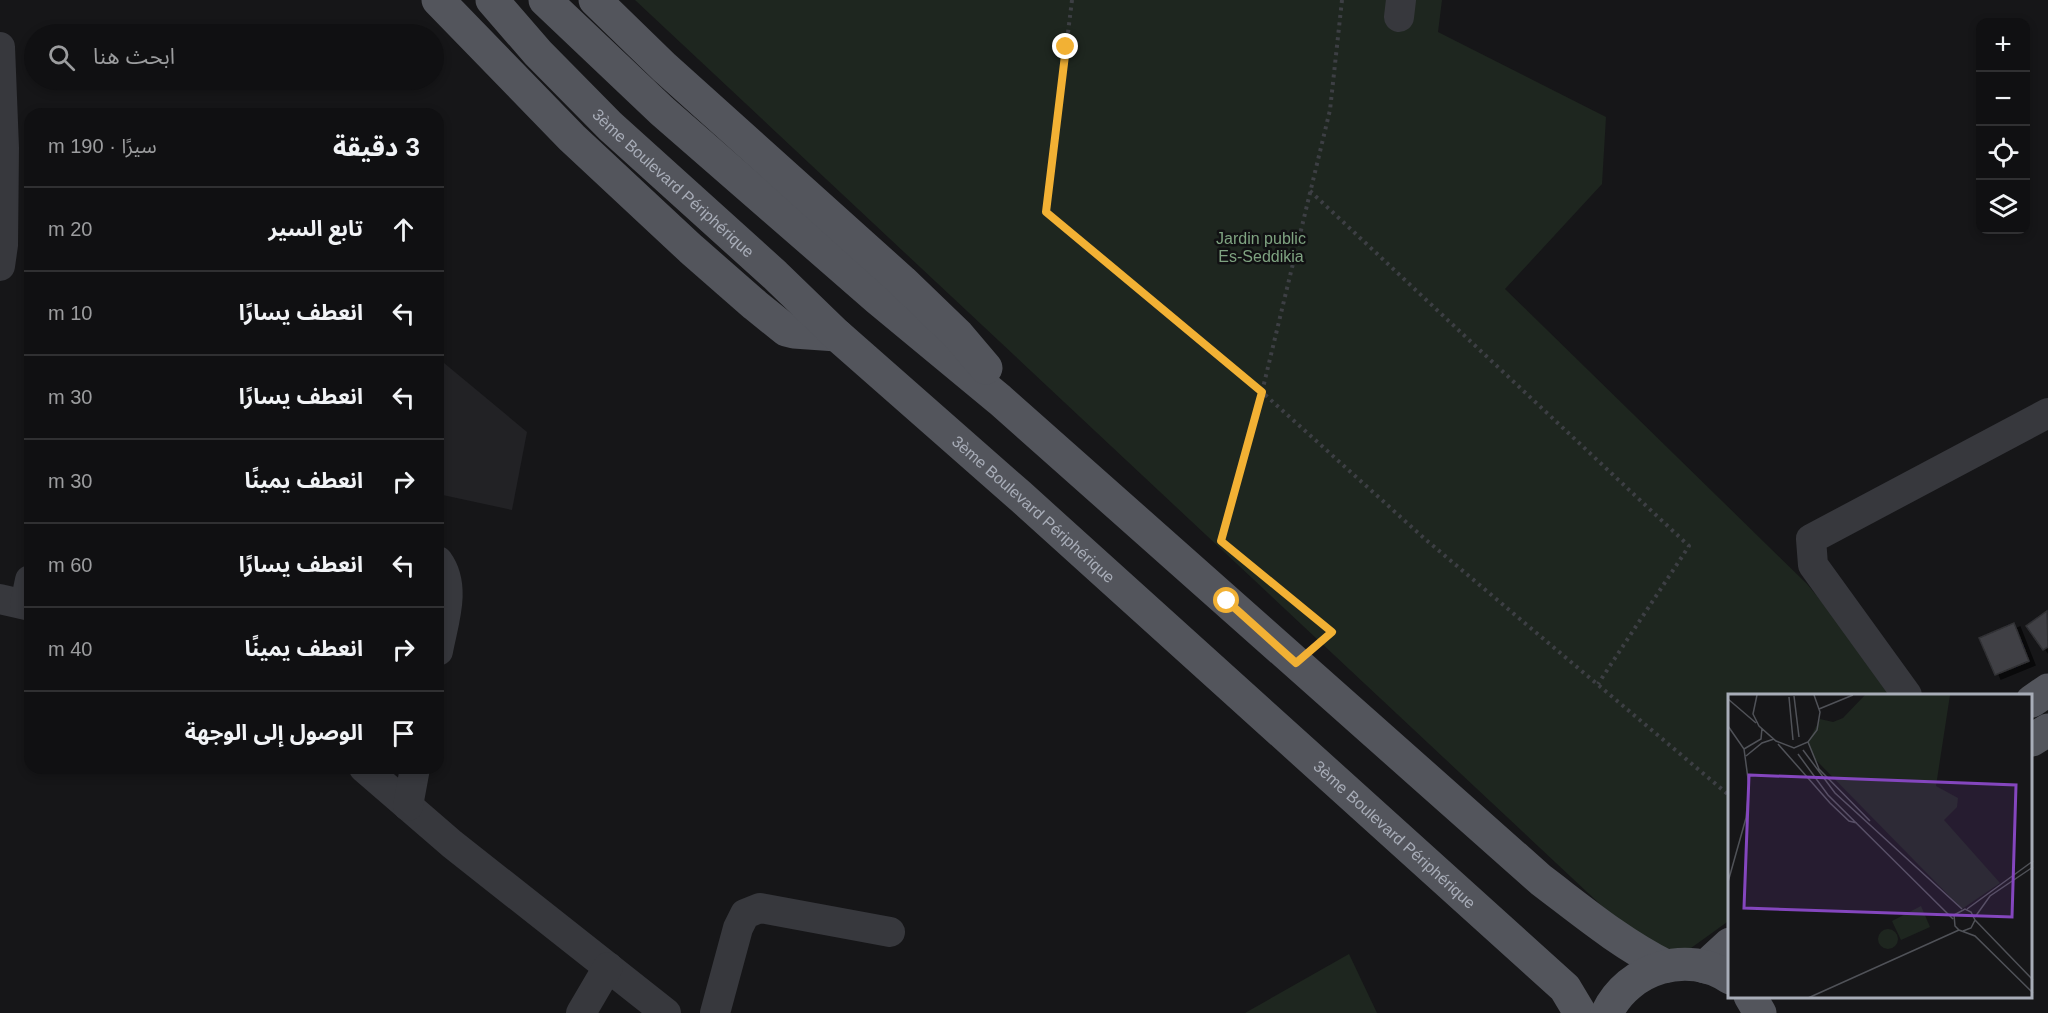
<!DOCTYPE html>
<html lang="ar">
<head>
<meta charset="utf-8">
<style>
  body { margin:0; font-family:Helvetica,"Noto Sans Arabic",sans-serif; background:#19191b; color:#f1f3f6; direction:rtl }
  .controls { position:absolute; right:18px; top:18px; display:grid; overflow:hidden; border-radius:12px; box-shadow:0 3px 9px #0003 }
  .controls button { width:54px; height:54px; display:grid; place-items:center; padding:0; border:0; border-bottom:2px solid #303032; background:#101012; color:#f1f3f6; font:30px sans-serif }
  .stop { position:absolute; width:18px; height:18px; margin:-14px; border:4px solid #f2b134; border-radius:50%; background:#fff }
  .stop.end { background:#f2b134; border-color:#fff; box-shadow:0 2px 6px #0008 }
  .list { margin:0; padding:0; list-style:none }
  h2 { display:flex; justify-content:space-between; align-items:center; height:78px; margin:0; padding:0 24px; font-size:26px }
  h2 small { font-size:20px; font-weight:400; color:#9c9d9f }
  .list li { display:grid; grid-template-columns:39px 1fr auto; gap:18px; align-items:center; box-sizing:border-box; height:84px; padding:0 24px; border-top:2px solid #303032 }
  .list b { display:block; font-size:22px; white-space:nowrap }
  .list em { font-size:20px; font-style:normal; color:#9c9d9f }
  .icon { flex:none; width:33px; height:33px; fill:none; stroke:currentColor; stroke-width:2; stroke-linecap:round; stroke-linejoin:round }
  .map { position:relative; flex:none; width:2048px; height:1013px; overflow:hidden; direction:ltr }
  .search { position:absolute; background:#101012; box-shadow:0 3px 9px #0003; left:24px; top:24px; width:420px; height:66px; display:flex; align-items:center; gap:15px; box-sizing:border-box; padding:0 21px; border-radius:33px; color:#9c9d9f; font-size:22px }
  .panel { position:absolute; background:#101012; box-shadow:0 3px 9px #0003; left:24px; top:108px; width:420px; height:666px; border-radius:18px; direction:rtl }
  .map>svg:first-child { display:block }
  .built { fill:#222225 }
  .green { fill:#1e261f }
  .building { fill:#404145; stroke:#303034; stroke-width:1.5; filter:url(#shadow) }
  .lines { fill:none; stroke-linecap:round; stroke-linejoin:round }
  .path { stroke:#3d3f44; stroke-width:4; stroke-dasharray:3 4.5; stroke-linecap:butt }
  .minor { stroke:#37383d; stroke-width:30 }
  .major { stroke:#53555c; stroke-width:33 }
  .route { stroke:#f2b134; stroke-width:8 }
  .labels { text-anchor:middle; dominant-baseline:central; stroke-width:5; stroke-linejoin:round; paint-order:stroke }
  .street-label { font-size:16px; fill:#a8adb8; stroke:#111113 }
  .park-label { font-size:16px; fill:#7fa381; stroke:#111113 }
  .inset-road { fill:none; stroke:#505258; stroke-width:1.5 }
  .view { fill:#8446be; fill-opacity:0.15; stroke:#8446be; stroke-width:3 }
  .inset-edge { fill:none; stroke:#a8adb8; stroke-width:3 }
</style>
</head>
<body>
<div class="map">
<svg width="2048" height="1013" viewBox="0 0 2048 1013">
  <defs>
    <filter id="shadow"><feDropShadow dx="6" dy="4" stdDeviation="0" flood-color="#0009"/></filter>
  </defs>
  <rect width="100%" height="100%" fill="#161618"/>
  <path class="built" d="M 438,358 L 527,432 L 512,510 L 438,494 Z"/>
  <g class="green">
    <path d="M 635,0 L 1442,0 L 1438,32 L 1606,117 L 1602,184 L 1505,289 L 1807,584 L 1899,695 L 1730,695 L 1730,920 L 1666,966 Z"/>
    <path d="M 1349,954 L 1377,1013 L 1245,1013 Z"/>
  </g>
  <g class="building">
    <path d="M 2047,611 L 2048,647 L 2043,650 L 2026,626 Z"/>
    <path d="M 2014,623 L 2029,661 L 1995,675 L 1979,638 Z"/>
  </g>
  <g class="lines">
    <g class="path">
      <path d="M 1072,0 L 1046,212 L 1262,392 L 1221,541 L 1332,632 L 1320,642"/>
      <path d="M 1342,0 L 1330,110 L 1262,392 L 1425,539 L 1730,796"/>
      <path d="M 1310,191 L 1689,546 L 1598,684"/>
    </g>
    <g class="minor">
      <path d="M 1399,17 L 1401,0"/>
      <path d="M 0,47 L 4,148 L 3,245 L 0,266"/>
      <path d="M 438,561 C 457,587 443,623 438,651"/>
      <path d="M 0,599 L 30,606"/>
      <path d="M 25,604 L 30,580"/>
      <path d="M 1907,695 L 1813,565 L 1811,539 L 2048,413"/>
      <path d="M 364,768 L 452,844 L 666,1013"/>
      <path d="M 408,806 L 415,768"/>
      <path d="M 581,1013 L 608,967"/>
      <path d="M 715,1013 L 738,928 L 745,914 L 760,908 L 890,932"/>
    </g>
    <g class="major">
      <path d="M 438,0 L 572,138 L 691,249 L 755,305 L 786,330 L 794,332 L 837,335"/>
      <path id="s1" d="M 492,0 L 538,53 L 610,126 L 775,275 L 837,335 L 1019,495 L 1565,988 L 1580,1013"/>
      <path d="M 545,0 L 662,111 L 878,299 L 1000,400 L 1541,880 C 1582,911 1620,943 1666,966"/>
      <path d="M 595,0 L 664,67 L 902,281 L 958,335 L 986,368"/>
      <path d="M 2032,701 L 2048,690"/>
      <path d="M 2032,740 L 2048,730"/>
      <path d="M 1705,967 L 1730,944"/>
      <path d="M 1750,996 L 1760,1013"/>
      <path d="M 1607,1013 C 1628,968 1688,949 1730,978"/>
    </g>
  </g>
  <g class="lines">
    <path class="route" d="M 1066,47 L 1046,212 L 1262,392 L 1221,541 L 1332,632 L 1296,663 L 1227,601"/>
  </g>
  <g class="labels">
    <g class="street-label">
      <text stroke="none"><textPath href="#s1" startOffset="258">3ème Boulevard Périphérique</textPath></text>
      <text stroke="none"><textPath href="#s1" startOffset="744">3ème Boulevard Périphérique</textPath></text>
      <text stroke="none"><textPath href="#s1" startOffset="1230">3ème Boulevard Périphérique</textPath></text>
    </g>
    <g class="park-label">
      <text x="1261" y="238">Jardin public<tspan x="1261" dy="18">Es-Seddikia</tspan></text>
    </g>
  </g>
  <g transform="translate(1728 694)">
    <rect width="304" height="304" fill="#161618"/>
    <path d="M 137,1 L 222,1 L 208,92 L 230,104 L 229,113 L 216,126 L 272,189 L 234,215 L 86,64 L 80,48 L 92,25 L 105,28 L 115,24 ZM 193,212 L 202,233 L 173,246 L 164,227 ZM150 245a10 10 0 1 1 20 0a10 10 0 1 1-20 0Z" fill="#1e261f"/>
    <path class="inset-road" d="M 29,1 L 25,20 L 31,32 L 48,47 L 66,54 L 80,48 L 89,36 L 92,18 L 86,1M 66,2 L 71,43M 61,3 L 65,46M 0,5 L 28,29M 91,15 L 125,1M 0,32 L 16,55 L 21,92 L 18,124 L 0,188M 80,48 L 91,75 L 142,127M 50,50 L 102,109 L 121,127 L 129,129M 16,55 L 33,45 L 34,34M 75,56 L 107,99 L 234,215M 70,60 L 100,101 L 225,225M 18,62 L 34,49 L 46,45M 239,215 L 305,167M 247,223 L 262,202 L 305,173M 247,226 L 305,286M 235,237 L 243,234 L 247,226 L 243,218 L 237,215 L 226,221 L 227,232 L 231,236 L 247,242 L 305,299M 80,304 L 231,236"/>
    <path class="view" d="M 21,81 L 288,91 L 284,223 L 16,214 Z"/>
    <rect width="304" height="304" class="inset-edge"/>
  </g>
</svg>
<div class="controls">
<button>+</button>
<button>−</button>
<button><svg class="icon" aria-label="locate" viewBox="0 0 24 24"><circle cx="12" cy="12" r="6"/><path d="M12 2v4M12 18v4M2 12h4M18 12h4"/></svg></button>
<button><svg class="icon" aria-label="layers" viewBox="0 0 24 24"><path d="M12 4l9 5-9 5-9-5zM3 14l9 5 9-5"/></svg></button>
</div>
<div class="stop" style="left:1227px;top:601px"></div>
<div class="stop end" style="left:1066px;top:47px"></div>
<div class="search"><svg class="icon" aria-label="search" viewBox="0 0 24 24"><circle cx="10" cy="10" r="6"/><path d="M15 15l6 6"/></svg>ابحث هنا</div>
<section class="panel">
<h2>3 دقيقة<small>سيرًا · 190 m</small></h2>
<ul class="list">
<li><svg class="icon" aria-label="ahead" viewBox="0 0 24 24"><path d="M12 20V5M6 11l6-6 6 6"/></svg><div><b>تابع السير</b></div><em>20 m</em></li>
<li><svg class="icon" aria-label="left" viewBox="0 0 24 24"><path d="M17 20v-9H6M10 6l-5 5 5 5"/></svg><div><b>انعطف يسارًا</b></div><em>10 m</em></li>
<li><svg class="icon" aria-label="left" viewBox="0 0 24 24"><path d="M17 20v-9H6M10 6l-5 5 5 5"/></svg><div><b>انعطف يسارًا</b></div><em>30 m</em></li>
<li><svg class="icon" aria-label="right" viewBox="0 0 24 24"><path d="M7 20v-9h11M14 6l5 5-5 5"/></svg><div><b>انعطف يمينًا</b></div><em>30 m</em></li>
<li><svg class="icon" aria-label="left" viewBox="0 0 24 24"><path d="M17 20v-9H6M10 6l-5 5 5 5"/></svg><div><b>انعطف يسارًا</b></div><em>60 m</em></li>
<li><svg class="icon" aria-label="right" viewBox="0 0 24 24"><path d="M7 20v-9h11M14 6l5 5-5 5"/></svg><div><b>انعطف يمينًا</b></div><em>40 m</em></li>
<li><svg class="icon" aria-label="arrive" viewBox="0 0 24 24"><path d="M6 21V4h12l-3 4 3 4H6"/></svg><div><b>الوصول إلى الوجهة</b></div></li>
</ul>
</section>
</div>
</body>
</html>
